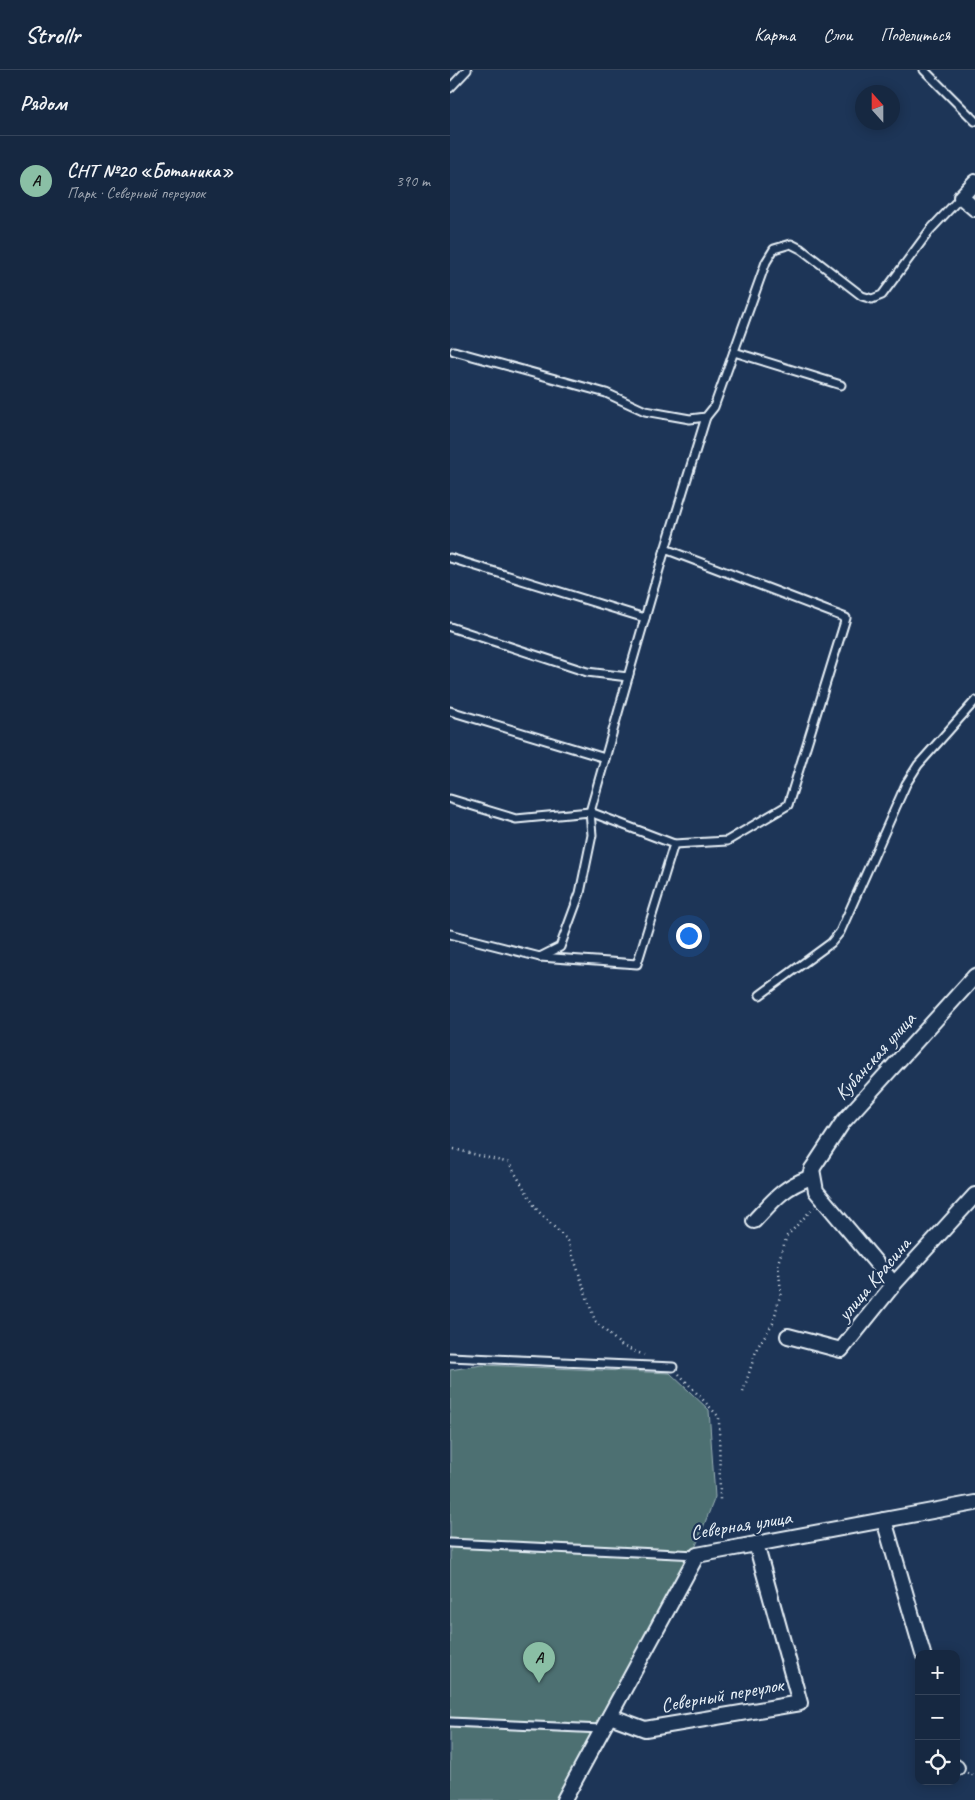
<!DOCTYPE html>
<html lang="ru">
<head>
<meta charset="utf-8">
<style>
  body { margin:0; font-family:Caveat,sans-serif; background:#23344c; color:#f1f3f6 }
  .controls { position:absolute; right:15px; bottom:15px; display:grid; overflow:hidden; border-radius:10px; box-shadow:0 2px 12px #0003 }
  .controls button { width:45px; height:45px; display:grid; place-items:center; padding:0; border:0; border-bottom:1px solid #35445a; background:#162841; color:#f1f3f6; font:25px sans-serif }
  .compass { position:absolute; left:405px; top:15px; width:45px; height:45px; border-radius:50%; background:#162841; box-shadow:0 2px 12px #0003; rotate:339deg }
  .you { position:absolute; left:238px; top:865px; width:18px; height:18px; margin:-12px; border:4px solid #fff; border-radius:50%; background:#1a73e8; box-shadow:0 0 0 8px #1a73e833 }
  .badge { display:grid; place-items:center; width:32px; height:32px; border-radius:50%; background:#8abfa5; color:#111; font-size:16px; font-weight:700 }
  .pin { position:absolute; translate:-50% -41px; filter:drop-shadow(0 1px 2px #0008) }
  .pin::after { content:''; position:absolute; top:26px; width:18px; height:15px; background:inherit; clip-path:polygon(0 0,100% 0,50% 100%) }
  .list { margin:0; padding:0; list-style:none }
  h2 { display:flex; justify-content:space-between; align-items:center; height:65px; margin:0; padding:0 20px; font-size:21px }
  h2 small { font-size:16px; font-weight:400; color:#9ea6b1 }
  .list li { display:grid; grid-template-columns:32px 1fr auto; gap:15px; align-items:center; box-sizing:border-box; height:90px; padding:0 20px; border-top:1px solid #35445a }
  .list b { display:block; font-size:19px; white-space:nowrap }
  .list p { margin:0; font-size:16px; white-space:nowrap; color:#9ea6b1 }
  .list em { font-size:16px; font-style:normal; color:#9ea6b1 }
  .icon { flex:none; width:28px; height:28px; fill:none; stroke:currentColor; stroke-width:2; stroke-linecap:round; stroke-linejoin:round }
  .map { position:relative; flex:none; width:525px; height:1730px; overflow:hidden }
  header { display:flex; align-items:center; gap:30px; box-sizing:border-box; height:70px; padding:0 25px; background:#162841; border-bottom:1px solid #35445a }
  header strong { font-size:24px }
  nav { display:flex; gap:28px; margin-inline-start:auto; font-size:18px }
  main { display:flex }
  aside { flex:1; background:#162841 }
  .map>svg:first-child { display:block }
  .green { fill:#4d7072; stroke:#9ab0b5 }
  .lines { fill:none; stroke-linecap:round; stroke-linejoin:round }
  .service-casing { stroke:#e8f1f8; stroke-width:11 }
  .minor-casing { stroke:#e8f1f8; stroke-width:18 }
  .path { stroke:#e8f1f8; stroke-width:2.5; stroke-dasharray:1 4; stroke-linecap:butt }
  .service { stroke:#1d3557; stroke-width:7 }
  .minor { stroke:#1d3557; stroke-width:14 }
  .labels { text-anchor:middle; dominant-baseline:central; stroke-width:4.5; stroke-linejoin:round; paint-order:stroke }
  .street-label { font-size:20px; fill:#e8f1f8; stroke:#1d3557 }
</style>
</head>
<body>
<header>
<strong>Strollr</strong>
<nav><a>Карта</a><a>Слои</a><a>Поделиться</a></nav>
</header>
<main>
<aside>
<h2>Рядом<small></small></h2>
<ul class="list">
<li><span class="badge">A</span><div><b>СНТ №20 «Ботаника»</b><p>Парк · Северный переулок</p></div><em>390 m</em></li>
</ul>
</aside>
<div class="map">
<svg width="525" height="1730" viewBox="0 0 525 1730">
  <rect width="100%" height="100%" fill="#1d3557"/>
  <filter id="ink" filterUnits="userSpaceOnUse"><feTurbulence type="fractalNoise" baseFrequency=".02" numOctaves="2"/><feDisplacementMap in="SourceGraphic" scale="10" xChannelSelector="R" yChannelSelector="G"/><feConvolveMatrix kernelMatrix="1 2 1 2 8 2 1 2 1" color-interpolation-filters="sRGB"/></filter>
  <g filter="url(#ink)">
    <path class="green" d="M 32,1295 L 220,1303 L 259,1340 L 265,1427 L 238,1496 L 118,1730 L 0,1730 L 0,1300 Z"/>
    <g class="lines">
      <g class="service-casing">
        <g id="service">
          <path d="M 474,0 L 525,51"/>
          <path d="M 0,18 L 17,0"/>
          <path d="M 4,281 L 156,323 L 195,341 L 240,349 L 256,347 L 264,337 L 316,192 L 324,179 L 341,174 L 351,179 L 412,226 L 422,229 L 432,225 L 480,160 L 511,127"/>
          <path d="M 284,282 L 391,315"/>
          <path d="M 214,483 L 256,347"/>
          <path d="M 0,488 L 195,548"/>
          <path d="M 0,557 L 137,602 L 178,607 L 215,479 L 396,548 L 338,735 L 277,771 L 224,774"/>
          <path d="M 0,641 L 155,688"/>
          <path d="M 0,729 L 66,749 L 140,742 L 142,765 L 130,823 L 110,877 L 90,887"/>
          <path d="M 0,864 L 90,887 L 187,894 L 224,774 L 140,742 L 179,604"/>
          <path d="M 310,925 L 381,873 L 390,862 L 456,714 L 468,695 L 525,631"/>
          <path d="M 0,1287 L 223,1297"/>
          <path d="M 0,1473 L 247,1485"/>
          <path d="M 0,1652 L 152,1659"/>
        </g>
      </g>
      <g class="minor-casing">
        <g id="minor">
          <path d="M 525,112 L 511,127 L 525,139"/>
          <path d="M 362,1099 L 366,1121 L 444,1214"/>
          <path d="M 304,1151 C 323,1131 332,1118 359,1108 L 362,1099 L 393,1052 L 525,906"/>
          <path d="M 338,1266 L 391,1280 L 444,1214 L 525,1125"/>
          <path d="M 434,1450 L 473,1584"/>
          <path d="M 160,1646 L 195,1659 L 350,1633 L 306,1474"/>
          <path d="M 506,1697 L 507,1698"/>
          <path d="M 114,1730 L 247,1485 L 525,1433"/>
        </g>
      </g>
      <g class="path">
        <path d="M 0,1076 L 4,1079 L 59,1093 L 87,1140 L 118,1171 L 145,1251 L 172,1276 L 194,1285"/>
        <path d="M 229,1304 L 269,1347 L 270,1430"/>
        <path d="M 293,1322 L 307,1278 L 323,1253 L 331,1222 L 328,1193 L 337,1166 L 364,1137"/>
        <path d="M 517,1703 L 525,1706"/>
      </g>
      <use href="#service" class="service"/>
      <use href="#minor" class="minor"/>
    </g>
  </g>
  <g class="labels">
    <g class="street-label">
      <text transform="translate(425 986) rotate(-48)">Кубанская улица</text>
      <text transform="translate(424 1209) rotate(-50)">улица Красина</text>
      <text transform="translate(291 1455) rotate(-9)">Северная улица</text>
      <text transform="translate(272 1625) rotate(-10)">Северный переулок</text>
    </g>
  </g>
</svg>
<div class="controls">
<button>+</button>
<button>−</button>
<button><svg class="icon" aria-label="locate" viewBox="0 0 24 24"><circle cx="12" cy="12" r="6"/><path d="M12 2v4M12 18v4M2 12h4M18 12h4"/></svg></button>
</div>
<svg class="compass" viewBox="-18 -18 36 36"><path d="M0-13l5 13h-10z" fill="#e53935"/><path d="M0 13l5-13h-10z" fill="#9ea6b1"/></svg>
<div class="you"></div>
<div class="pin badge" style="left:89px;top:1613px">A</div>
</div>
</main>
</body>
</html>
